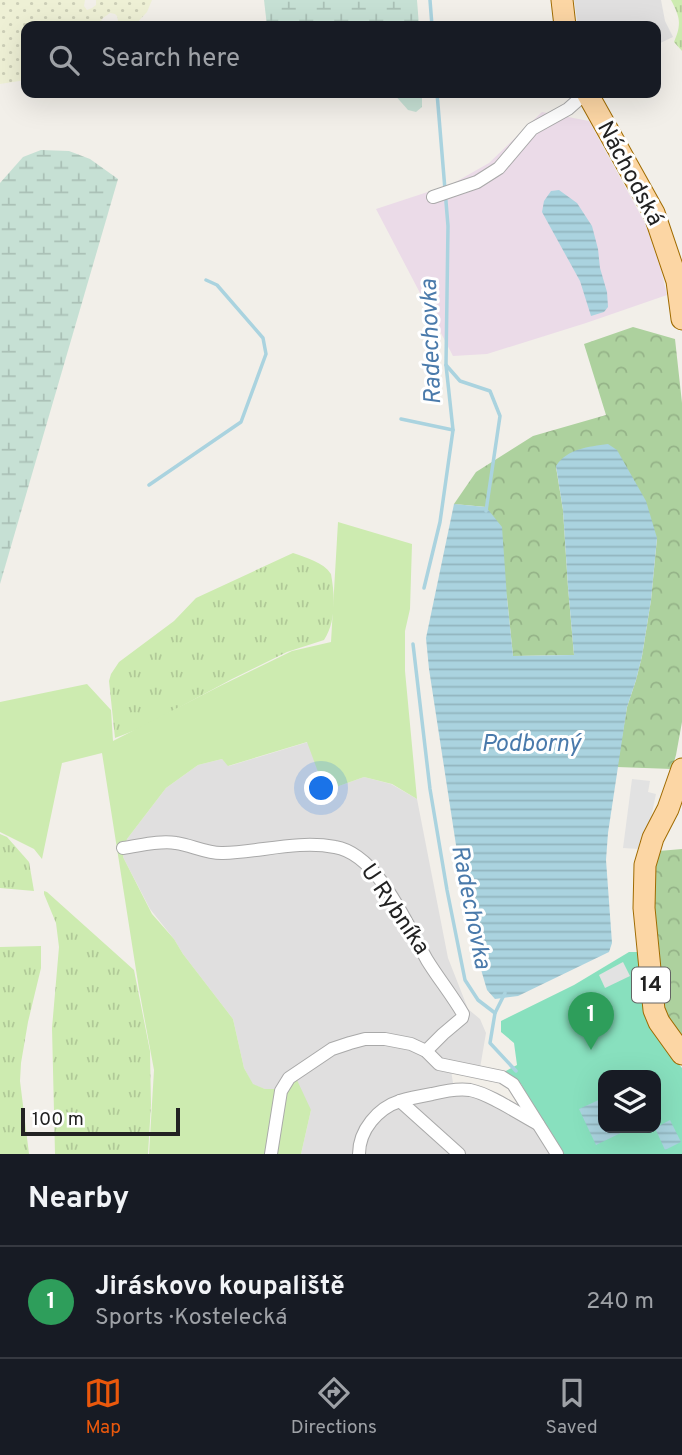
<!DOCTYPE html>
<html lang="en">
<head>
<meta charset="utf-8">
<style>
  body { margin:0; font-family:Overpass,sans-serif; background:#20242c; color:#f1f3f6 }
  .controls { position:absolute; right:21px; bottom:21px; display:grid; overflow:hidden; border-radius:14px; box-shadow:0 7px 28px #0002 }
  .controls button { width:63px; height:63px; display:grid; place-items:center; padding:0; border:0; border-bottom:2px solid #363941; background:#171b24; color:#f1f3f6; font:35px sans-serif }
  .scale { position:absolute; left:21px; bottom:18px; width:159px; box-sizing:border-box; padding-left:7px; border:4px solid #222; border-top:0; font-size:19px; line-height:24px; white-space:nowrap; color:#222; -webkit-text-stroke:5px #fff; paint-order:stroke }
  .you { position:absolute; left:322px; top:789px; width:24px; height:24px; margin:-18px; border:5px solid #fff; border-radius:50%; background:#1a73e8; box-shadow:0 0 0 10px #1a73e833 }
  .badge { display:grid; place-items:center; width:46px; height:46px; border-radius:50%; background:#ea580c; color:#fff; font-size:23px; font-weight:700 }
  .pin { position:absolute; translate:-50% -58px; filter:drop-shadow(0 2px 4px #0008) }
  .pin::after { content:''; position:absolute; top:37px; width:24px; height:21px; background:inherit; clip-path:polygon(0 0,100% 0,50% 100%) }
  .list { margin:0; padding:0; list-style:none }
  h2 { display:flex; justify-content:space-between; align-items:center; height:91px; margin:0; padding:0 28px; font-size:30px }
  h2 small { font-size:23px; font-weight:400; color:#9ea1a6 }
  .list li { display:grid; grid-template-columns:46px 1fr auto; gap:21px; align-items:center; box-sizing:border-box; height:112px; padding:0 28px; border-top:2px solid #363941 }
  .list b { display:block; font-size:26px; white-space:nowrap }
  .list p { margin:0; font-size:23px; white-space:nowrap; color:#9ea1a6 }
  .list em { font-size:23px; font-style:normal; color:#9ea1a6 }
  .icon { flex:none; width:38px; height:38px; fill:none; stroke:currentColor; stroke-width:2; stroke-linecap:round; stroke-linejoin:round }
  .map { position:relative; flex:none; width:682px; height:1154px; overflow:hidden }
  .search { position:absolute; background:#171b24; box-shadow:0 7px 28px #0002; left:21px; right:21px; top:21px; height:77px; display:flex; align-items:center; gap:18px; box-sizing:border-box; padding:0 24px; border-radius:14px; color:#9ea1a6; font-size:26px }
  .sheet { height:203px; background:#171b24 }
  nav { display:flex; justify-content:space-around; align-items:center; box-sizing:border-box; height:98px; border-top:2px solid #363941; background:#171b24; font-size:19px; color:#9ea1a6 }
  nav a { display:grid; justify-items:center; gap:4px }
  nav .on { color:#ea580c }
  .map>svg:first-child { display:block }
  .residential { fill:#e0dfdf }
  .industrial { fill:#ebdbe8 }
  .farmland { fill:url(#farmland-dots) }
  .grass { fill:url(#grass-tufts) }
  .forest { fill:url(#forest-crowns) }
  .wetland { fill:url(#wetland-marsh) }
  .garden { fill:#cdebb0 }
  .pitch { fill:#88e0be; fill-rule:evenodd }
  .parking { fill:#e2e2e2 }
  .water { fill:url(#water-rules) }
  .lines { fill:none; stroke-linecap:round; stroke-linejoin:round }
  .stream { stroke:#aad3df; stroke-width:3.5 }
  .minor-casing { stroke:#a9a9a9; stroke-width:14 }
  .primary-casing { stroke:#a06b00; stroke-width:23 }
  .minor { stroke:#fff; stroke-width:12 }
  .primary { stroke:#fcd6a4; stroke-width:21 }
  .labels { text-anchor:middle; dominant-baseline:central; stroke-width:6; stroke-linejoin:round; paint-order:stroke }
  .shield { fill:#fff; stroke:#646464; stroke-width:2 }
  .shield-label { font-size:21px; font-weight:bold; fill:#222 }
  .street-label { font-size:23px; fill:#222; stroke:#fff }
  .water-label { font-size:24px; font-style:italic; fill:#4a7aab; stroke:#fff }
</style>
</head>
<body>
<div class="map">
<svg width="682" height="1154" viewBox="0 0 682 1154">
  <defs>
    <pattern id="farmland-dots" width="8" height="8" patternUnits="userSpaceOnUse" patternTransform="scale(1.75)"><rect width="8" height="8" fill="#eef0d5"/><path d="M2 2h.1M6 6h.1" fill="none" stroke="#ccceb7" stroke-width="1.8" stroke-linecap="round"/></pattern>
    <pattern id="grass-tufts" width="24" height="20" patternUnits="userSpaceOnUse" patternTransform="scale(1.75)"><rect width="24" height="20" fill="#cdebb0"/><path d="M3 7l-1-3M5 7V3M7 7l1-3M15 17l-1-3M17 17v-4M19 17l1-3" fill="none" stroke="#b0c997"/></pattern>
    <pattern id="forest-crowns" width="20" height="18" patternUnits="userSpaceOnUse" patternTransform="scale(1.75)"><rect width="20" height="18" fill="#add19e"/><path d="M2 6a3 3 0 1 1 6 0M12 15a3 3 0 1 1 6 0" fill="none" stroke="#95b388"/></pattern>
    <pattern id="wetland-marsh" width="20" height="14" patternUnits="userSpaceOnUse" patternTransform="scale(1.75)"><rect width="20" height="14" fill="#c6e0d4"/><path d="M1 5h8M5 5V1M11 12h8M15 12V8" fill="none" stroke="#aac0b6"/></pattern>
    <pattern id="water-rules" width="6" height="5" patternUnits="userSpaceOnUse" patternTransform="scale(1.75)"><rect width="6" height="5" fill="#aad3df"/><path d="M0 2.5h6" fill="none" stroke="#92b5bf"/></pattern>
  </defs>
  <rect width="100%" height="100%" fill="#f2efe9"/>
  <g class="residential">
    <path d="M 574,0 L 661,0 L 665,21 L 673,37 L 656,45 L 656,26 L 578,26 Z"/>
    <path d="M 308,742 L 325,791 L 364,777 L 391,784 L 417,799 L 448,958 L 468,1009 L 480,1019 L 486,1033 L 480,1068 L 451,1070 L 453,1083 L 504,1102 L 528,1115 L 551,1154 L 301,1154 L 311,1110 L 281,1089 L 265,1089 L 253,1085 L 244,1068 L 233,1019 L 183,954 L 174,939 L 150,909 L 123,857 L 127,839 L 166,788 L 198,765 L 222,759 L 229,766 Z"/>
  </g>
  <path class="industrial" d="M 542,112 L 589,121 L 645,223 L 661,270 L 667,295 L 586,323 L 487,354 L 453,356 L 376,209 L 452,184 L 489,163 Z"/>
  <path class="farmland" d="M 0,0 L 85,0 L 84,6 L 87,10 L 92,8 L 96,5 L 96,0 L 152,0 L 147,12 L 134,26 L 115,26 L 118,21 L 117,16 L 115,14 L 110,13 L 103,18 L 98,26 L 26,26 L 26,80 L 0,84 Z"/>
  <g class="grass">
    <path d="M 671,0 L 682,0 L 682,51 L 674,42 C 682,24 680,17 671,0 Z"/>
    <path d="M 293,553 C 307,558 323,562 331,574 C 335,596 336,622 324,640 L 287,652 L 232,679 L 141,728 L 115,738 L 109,681 L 111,674 L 119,662 L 174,621 L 196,598 Z"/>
    <path d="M 0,834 L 7,837 L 29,862 L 34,891 L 0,888 Z"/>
    <path d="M 44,891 L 47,892 L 134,970 L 150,1051 L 151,1105 L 148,1154 L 55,1154 L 52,1028 L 59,947 L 56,923 L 44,894 Z"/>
    <path d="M 41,946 L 41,968 L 28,1022 L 21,1063 L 20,1081 L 29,1154 L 0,1154 L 0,947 Z"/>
  </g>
  <g class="forest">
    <path d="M 633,327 L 675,339 L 682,403 L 682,722 L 676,755 L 672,769 L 617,767 L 627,707 L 636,680 L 642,656 L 651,600 L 657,538 L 556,467 L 563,510 L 568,587 L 574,655 L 513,656 L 507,598 L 486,507 L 454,504 L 476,472 L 533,436 L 606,415 L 584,344 Z"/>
    <path d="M 682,849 L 682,1040 L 667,1018 L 663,1007 C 659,962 646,895 659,851 Z"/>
  </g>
  <g class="wetland">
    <path d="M 264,0 L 417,0 L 419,26 L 267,26 Z"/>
    <path d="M 393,93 L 422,93 L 422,107 L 416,112 L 408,110 Z"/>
    <path d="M 41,150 L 69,151 L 90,159 L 118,179 L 0,584 L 0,183 L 23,157 Z"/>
  </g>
  <path class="garden" d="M 338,522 L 412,544 L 410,609 L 405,631 L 405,671 L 417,799 L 392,784 L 364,777 L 325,791 L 307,742 L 228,766 L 222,759 L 198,765 L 166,788 L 127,839 L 123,857 L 152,914 L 174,939 L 183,954 L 233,1019 L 244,1068 L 253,1084 L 265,1089 L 280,1089 L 297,1080 L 311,1110 L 301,1154 L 149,1154 L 154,1070 L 139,989 L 102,753 L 62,763 L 42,859 L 34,849 L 0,832 L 0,702 L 87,684 L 111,710 L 113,741 L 220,686 L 292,651 L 331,642 Z"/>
  <path class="pitch" d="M 629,952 L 639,952 L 645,1012 L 659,1041 L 682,1068 L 682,1154 L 561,1154 L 521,1084 L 504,1072 L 517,1065 L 514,1043 L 501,1032 L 501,1021 L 574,985 ZM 603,1075 L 656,1075 L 656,1128 L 603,1128 Z"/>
  <g class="parking">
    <path d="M 632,779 L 650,781 L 648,792 L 656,794 L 648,832 L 639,849 L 623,848 Z"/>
    <path d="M 623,962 L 630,976 L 605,988 L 599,975 Z"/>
  </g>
  <g class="water">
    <path d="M 559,190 L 577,203 L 592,226 L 598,249 L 600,268 L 607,292 L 608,307 L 604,312 L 591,316 L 580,281 L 542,212 L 544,201 L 551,191 Z"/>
    <path d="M 608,444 L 617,450 L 646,501 L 657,538 L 651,600 L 642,656 L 636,680 L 627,707 L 608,833 L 606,860 L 612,943 L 609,952 L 518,996 L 495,999 L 487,990 L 475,949 L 456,845 L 429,669 L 426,638 L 454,504 L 486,507 L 502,527 L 507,598 L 513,656 L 574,655 L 568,587 L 563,510 L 556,466 C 568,448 588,447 608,444 Z"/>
    <path d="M 603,1098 L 603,1128 L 631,1128 L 596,1145 L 579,1109 Z"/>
    <path d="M 670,1120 L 681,1142 L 665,1150 L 655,1128 Z"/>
  </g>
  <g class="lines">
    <g class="stream">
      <path d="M 430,0 L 432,26"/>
      <path d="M 446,365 L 460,381 L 490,391 L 500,416 L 486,511"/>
      <path d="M 401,419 L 453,430"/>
      <path d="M 149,485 L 241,422 L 266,354 L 263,338 L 217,285 L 206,280"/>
      <path d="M 424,588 L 440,522 L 453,430 L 446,365 L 448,226 L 437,93"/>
      <path d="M 413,644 L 430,789 L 447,890 L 465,980 L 478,1000 L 495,1013"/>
      <path d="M 505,993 L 495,1013 L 490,1043 L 516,1071"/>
    </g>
    <g class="minor-casing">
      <g id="minor">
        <path d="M 433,197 L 477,182 L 499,168 L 532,129 L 568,109 L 586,93"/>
        <path d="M 123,848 C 139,846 159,840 176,843 C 191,845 208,854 223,853 C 260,852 298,840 335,847 C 378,854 407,925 427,960 C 438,978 452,995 463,1014 L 462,1018 L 443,1034 L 426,1051"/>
        <path d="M 400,1101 L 459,1154"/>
        <path d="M 271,1154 L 281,1091 L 289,1078 L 332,1049 L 350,1043 L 365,1039 L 385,1039 L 411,1044 L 426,1051 L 439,1064 L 502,1077 L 513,1084 L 557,1154"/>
        <path d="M 359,1154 C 359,1130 378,1108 400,1101 C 410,1098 421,1096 432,1094 C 444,1091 457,1088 470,1090 C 490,1094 519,1114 538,1124"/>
      </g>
    </g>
    <g class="primary-casing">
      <g id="primary">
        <path d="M 562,0 L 565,26"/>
        <path d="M 587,93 L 654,213 L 677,281 L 682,319"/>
        <path d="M 682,769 L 668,809 L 653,838 L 645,865 L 644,908 L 654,1010 L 659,1022 L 682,1054"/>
      </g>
    </g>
    <use href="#minor" class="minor"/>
    <use href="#primary" class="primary"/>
  </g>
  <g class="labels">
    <rect class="shield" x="632" y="967.5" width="38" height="35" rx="5"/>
    <g class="shield-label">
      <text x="651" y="985">14</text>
    </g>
    <g class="street-label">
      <text transform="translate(629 174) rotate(62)">Náchodská</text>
      <text transform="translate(394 910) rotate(56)">U Rybníka</text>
    </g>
    <g class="water-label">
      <text transform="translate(432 342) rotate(-92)">Radechovka</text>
      <text x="531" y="745">Podborný</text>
      <text transform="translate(470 907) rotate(79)">Radechovka</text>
    </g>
  </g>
</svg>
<div class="controls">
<button><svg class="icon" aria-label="layers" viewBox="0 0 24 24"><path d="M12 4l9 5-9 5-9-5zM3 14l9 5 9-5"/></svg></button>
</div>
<div class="scale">100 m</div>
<div class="you"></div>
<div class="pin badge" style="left:591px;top:1050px;background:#2e9e5b">1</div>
<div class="search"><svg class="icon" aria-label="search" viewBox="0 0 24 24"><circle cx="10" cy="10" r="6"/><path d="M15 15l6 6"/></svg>Search here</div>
</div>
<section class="sheet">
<h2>Nearby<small></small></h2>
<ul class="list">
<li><span class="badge" style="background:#2e9e5b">1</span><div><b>Jiráskovo koupaliště</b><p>Sports · Kostelecká</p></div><em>240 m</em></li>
</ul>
</section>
<nav>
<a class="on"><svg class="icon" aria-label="map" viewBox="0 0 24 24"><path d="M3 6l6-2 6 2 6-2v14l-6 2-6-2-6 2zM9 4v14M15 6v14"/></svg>Map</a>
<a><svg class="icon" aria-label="directions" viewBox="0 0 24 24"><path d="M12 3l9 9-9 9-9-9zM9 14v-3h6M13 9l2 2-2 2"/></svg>Directions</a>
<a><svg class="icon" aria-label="saved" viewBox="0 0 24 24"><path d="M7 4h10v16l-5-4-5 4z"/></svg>Saved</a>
</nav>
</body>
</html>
